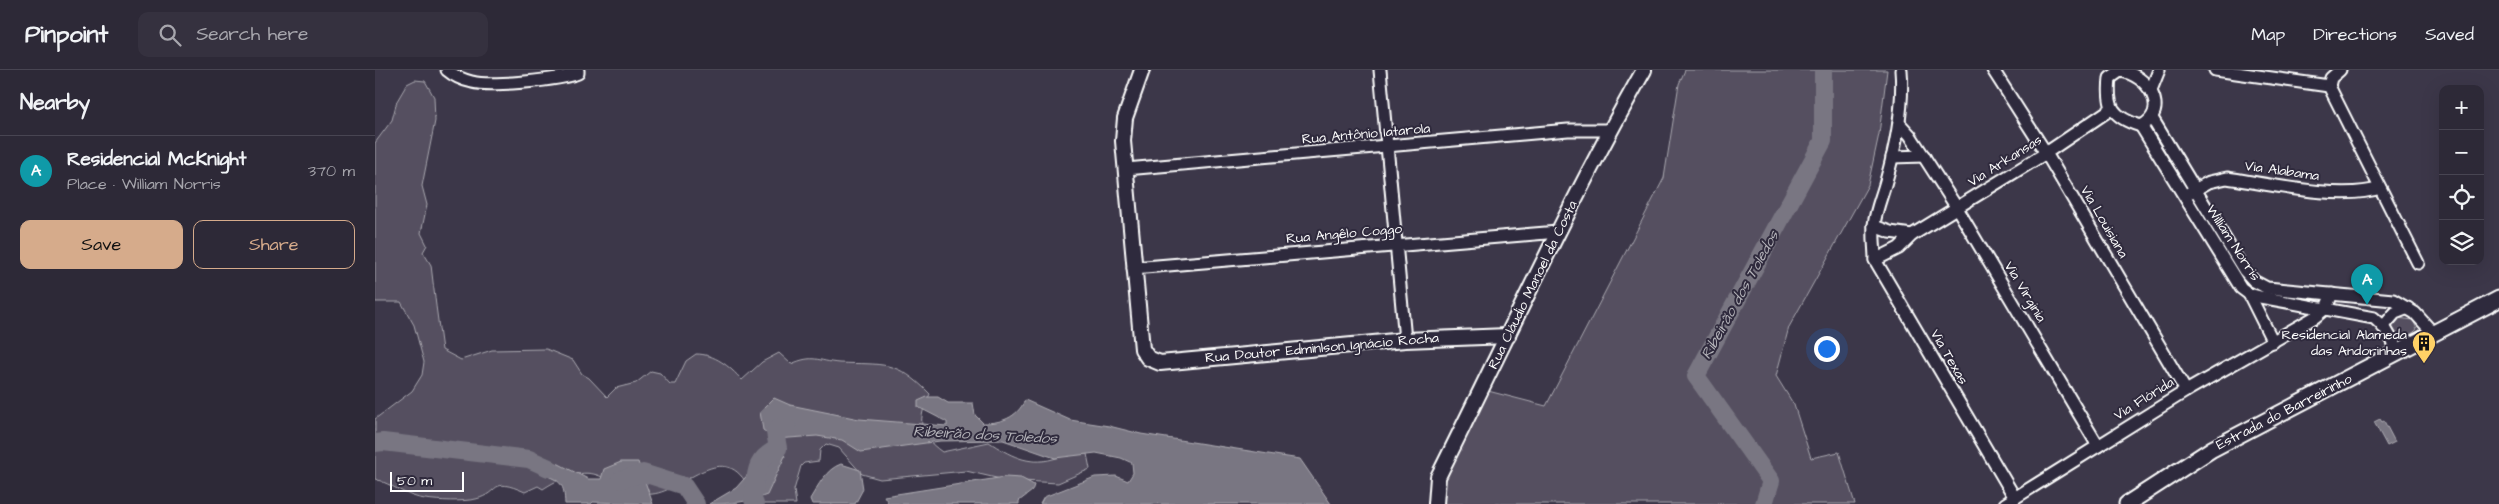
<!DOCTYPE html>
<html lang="en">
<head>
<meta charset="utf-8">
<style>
  body { margin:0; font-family:"Architects Daughter",sans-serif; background:#35313f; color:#f1f3f6 }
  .controls { position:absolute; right:15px; top:15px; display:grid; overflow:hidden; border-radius:10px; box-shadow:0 5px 20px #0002 }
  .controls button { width:45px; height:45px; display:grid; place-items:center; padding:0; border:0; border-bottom:1px solid #484552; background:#2d2937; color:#f1f3f6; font:25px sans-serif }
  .scale { position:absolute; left:15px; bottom:12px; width:74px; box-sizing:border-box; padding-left:5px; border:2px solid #fff; border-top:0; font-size:14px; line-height:18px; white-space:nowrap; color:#fff; -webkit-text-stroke:4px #2f2a3d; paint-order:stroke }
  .you { position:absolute; left:1451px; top:278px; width:18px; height:18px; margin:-12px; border:4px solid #fff; border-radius:50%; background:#1a73e8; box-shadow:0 0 0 8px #1a73e833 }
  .badge { display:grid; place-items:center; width:32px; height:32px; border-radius:50%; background:#d6ab8b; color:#fff; font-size:16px; font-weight:700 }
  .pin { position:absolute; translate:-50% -41px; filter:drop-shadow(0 1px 2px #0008) }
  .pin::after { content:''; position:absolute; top:26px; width:18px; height:15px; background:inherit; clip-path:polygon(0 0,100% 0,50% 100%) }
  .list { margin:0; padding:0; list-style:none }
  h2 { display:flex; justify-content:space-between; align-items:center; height:65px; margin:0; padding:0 20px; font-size:21px }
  h2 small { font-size:16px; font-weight:400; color:#a7a6ad }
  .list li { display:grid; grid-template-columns:32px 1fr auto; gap:15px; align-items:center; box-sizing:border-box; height:70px; padding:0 20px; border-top:1px solid #484552 }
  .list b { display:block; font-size:19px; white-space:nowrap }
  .list p { margin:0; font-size:16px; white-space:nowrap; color:#a7a6ad }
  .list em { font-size:16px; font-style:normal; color:#a7a6ad }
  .actions { display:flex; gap:10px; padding:15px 20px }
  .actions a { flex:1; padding:11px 0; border:1px solid #d6ab8b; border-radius:10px; text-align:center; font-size:18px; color:#d6ab8b }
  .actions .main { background:#d6ab8b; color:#111 }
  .icon { flex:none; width:28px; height:28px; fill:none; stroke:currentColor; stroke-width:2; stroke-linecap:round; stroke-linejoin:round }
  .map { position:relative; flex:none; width:2124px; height:434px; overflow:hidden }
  header { display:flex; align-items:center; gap:30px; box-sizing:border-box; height:70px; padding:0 25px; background:#2d2937; border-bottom:1px solid #484552 }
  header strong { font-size:24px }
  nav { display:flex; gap:28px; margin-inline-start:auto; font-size:18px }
  .search { width:350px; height:45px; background:#35313f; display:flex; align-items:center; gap:12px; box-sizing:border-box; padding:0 18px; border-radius:10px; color:#a7a6ad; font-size:19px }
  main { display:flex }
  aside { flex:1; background:#2d2937 }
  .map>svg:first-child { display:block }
  .green { fill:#555060; stroke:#aaa8b0 }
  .water { fill:#797682; stroke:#afadb4 }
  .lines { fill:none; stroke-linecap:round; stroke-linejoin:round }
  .river { stroke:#797682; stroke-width:18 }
  .minor-casing { stroke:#fff; stroke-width:15 }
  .tertiary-casing { stroke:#fff; stroke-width:18 }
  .secondary-casing { stroke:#fff; stroke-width:19 }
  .minor { stroke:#2f2a3d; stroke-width:11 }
  .tertiary { stroke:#2f2a3d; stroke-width:14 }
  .secondary { stroke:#2f2a3d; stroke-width:15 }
  .labels { text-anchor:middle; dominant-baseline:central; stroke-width:4; stroke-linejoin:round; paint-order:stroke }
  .street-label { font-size:14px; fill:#fff; stroke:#2f2a3d }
  .poi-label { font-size:14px; fill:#fff; stroke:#2f2a3d; text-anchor:end }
  .water-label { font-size:15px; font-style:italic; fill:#b5b4ba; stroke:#2f2a3d }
</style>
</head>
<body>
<header>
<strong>Pinpoint</strong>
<div class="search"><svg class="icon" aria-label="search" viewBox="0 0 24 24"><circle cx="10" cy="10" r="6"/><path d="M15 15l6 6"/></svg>Search here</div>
<nav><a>Map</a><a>Directions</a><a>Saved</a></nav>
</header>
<main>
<aside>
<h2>Nearby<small></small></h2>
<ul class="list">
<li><span class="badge" style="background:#0f9aa8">A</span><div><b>Residencial McKnight</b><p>Place · William Norris</p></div><em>370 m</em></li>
</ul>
<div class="actions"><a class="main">Save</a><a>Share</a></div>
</aside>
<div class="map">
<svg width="2124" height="434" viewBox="0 0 2124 434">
  <rect width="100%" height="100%" fill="#3c3749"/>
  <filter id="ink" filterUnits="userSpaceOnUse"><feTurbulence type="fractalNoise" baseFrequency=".02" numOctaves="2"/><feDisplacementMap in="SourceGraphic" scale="10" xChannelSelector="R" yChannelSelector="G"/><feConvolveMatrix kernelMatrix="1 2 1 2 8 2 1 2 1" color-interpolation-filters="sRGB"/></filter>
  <g filter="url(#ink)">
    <g class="green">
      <path d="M 1310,0 L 1512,0 L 1504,64 L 1493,115 L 1414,257 L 1401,306 L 1419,335 L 1436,388 L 1464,382 L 1480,434 L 1067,434 L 1071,403 L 1113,321 L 1171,336 L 1289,108 L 1304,14 Z"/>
      <path d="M 40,10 L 50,11 L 59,27 L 60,51 L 47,116 L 52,135 L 46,163 L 52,175 L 48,182 L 56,195 C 59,222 63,251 67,280 L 86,290 L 117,280 L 171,279 L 198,290 L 207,304 L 214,308 L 232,327 L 241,318 L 261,313 L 276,301 L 285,303 L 295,314 L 300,314 L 311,291 L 321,284 C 340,284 354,296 367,310 L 387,292 L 404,283 L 416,294 C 439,284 442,291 464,293 C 508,295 521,289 555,324 C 542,349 543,365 567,382 L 614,372 C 634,385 653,396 678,389 C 694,385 694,382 712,384 L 715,399 L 683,413 L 630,410 L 591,401 L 505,409 L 487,404 L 464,378 L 451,374 L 445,380 L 444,391 L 429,393 L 426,396 L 419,420 L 421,434 L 383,434 C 381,425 376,418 370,411 C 343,370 303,428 271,424 C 265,424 259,420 253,418 C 242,415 233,408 222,405 C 205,399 183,409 168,419 L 163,416 L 150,422 C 114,406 126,423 101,429 C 86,432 65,431 50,429 C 32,427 17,414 0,409 L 0,349 L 37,321 L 47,305 L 49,292 L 39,255 L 26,232 L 0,232 L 0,73 L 17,50 L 22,31 L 32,14 Z"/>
      <path d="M 2023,248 L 2038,250 L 2042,259 C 2034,269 2019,269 2016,255 Z"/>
    </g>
    <g class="water">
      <path d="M 552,327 L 563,327 L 573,333 L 598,333 L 600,345 L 608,353 C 626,353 642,348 650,330 L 695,350 L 734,356 L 766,364 L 925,389 L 956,434 L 665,434 L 669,427 L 720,407 L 741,406 L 753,411 L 758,403 L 757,393 L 746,388 L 721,383 L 680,388 L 628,370 L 565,371 L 486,382 L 467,370 L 442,366 L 400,369 L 388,360 L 385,342 L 399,328 L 415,335 L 484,349 L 572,356 L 572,352 L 543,337 L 543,331 Z"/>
      <path d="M 2005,349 L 2007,352 L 2009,351 L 2020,372 L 2012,376 L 1999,352 Z"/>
      <path d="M 403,378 L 410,386 L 392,425 C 374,432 354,434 334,434 L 361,418 L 392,383 Z"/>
      <path d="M 161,386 L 184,394 L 213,409 L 226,409 L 229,399 L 246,392 L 263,392 L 278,434 L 218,432 L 216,434 L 190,434 C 189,414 187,411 167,404 L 166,398 L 157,396 L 154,389 Z"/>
      <path d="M 466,394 L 485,400 L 488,419 L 480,434 L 437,434 L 435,429 C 443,416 451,399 466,394 Z"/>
      <path d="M 630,407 L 646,408 L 659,415 L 657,421 L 644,431 L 644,434 L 514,434 L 509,426 Z"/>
    </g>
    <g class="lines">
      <g class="river">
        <path d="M 0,373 L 8,372 L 154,389 L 174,398"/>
        <path d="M 245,410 L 268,403 L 309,416 L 321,434"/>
        <path d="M 380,434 L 378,430 C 381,405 378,390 403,378 L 400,362 L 404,357 L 413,358"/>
        <path d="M 1389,434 L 1396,411 L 1321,306 L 1448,71 L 1448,0"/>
      </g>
      <g class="minor-casing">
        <g id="minor">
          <path d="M 72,0 C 79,6 88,10 97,12 C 115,17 185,10 203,3 L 203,0"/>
          <path d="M 1005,0 L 1030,270"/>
          <path d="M 1526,0 C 1529,36 1521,76 1511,111 C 1507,126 1501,139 1499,155 C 1498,167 1500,179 1500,190 L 1640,428"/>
          <path d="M 1618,0 L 1671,83 L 1811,321"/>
          <path d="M 1840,0 L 1954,16"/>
          <path d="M 1745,1 C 1773,4 1796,41 1766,56 C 1736,47 1732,36 1735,8 Z"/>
          <path d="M 1954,16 L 2043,193"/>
          <path d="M 1954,16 L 1956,8 L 1965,0"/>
          <path d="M 1776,20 L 1784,0"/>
          <path d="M 1777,48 L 1869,200 L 1879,211 L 1892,218 L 2018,230 L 2040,243 L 2059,264"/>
          <path d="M 1524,53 L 1535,65 L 1582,138 L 1723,376"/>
          <path d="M 1766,56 L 1866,218 L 1874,224 L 1885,227 L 1999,248 L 2010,258 L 2024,282"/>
          <path d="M 1517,87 L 1549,86"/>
          <path d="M 751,99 L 1193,60 L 1235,60"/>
          <path d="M 1814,123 L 1834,112 L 1852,108 C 1893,114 1967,131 2005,118"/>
          <path d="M 1499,156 L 1515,162 L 1537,165"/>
          <path d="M 1500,190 L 1524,178 L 1537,165 L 1671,83 L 1736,39"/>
          <path d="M 758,198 L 1183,162"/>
          <path d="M 1874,224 L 1898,272"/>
          <path d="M 2008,257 L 2020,243 L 2033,238"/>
          <path d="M 1630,434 L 1811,321 L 1940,247 L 1951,238 L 1957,224"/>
        </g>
      </g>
      <g class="tertiary-casing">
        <g id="tertiary">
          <path d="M 767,0 L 750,48 L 748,71 L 767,279 L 773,288 L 785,293 L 1030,270 L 1133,266"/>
          <path d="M 1061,434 L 1063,407 C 1131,271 1194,132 1269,0"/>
        </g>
      </g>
      <g class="secondary-casing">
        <path id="secondary" d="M 1752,434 L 1837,379 L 2124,229"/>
      </g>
      <use href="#minor" class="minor"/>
      <use href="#tertiary" class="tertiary"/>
      <use href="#secondary" class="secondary"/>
    </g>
  </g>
  <defs>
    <g id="building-pin" transform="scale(1.25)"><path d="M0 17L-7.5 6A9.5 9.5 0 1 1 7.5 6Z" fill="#ffd166" stroke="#2f2a3d"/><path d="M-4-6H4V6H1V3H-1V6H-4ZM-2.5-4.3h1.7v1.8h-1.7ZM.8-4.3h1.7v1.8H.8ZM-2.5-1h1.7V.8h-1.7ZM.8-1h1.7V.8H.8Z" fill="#111"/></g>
  </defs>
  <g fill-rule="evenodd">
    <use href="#building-pin" x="2049" y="273"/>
  </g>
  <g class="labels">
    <g class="street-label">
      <text transform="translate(991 64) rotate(-5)">Rua Antônio Iatarola</text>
      <text transform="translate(1630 91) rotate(-32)">Via Arkansas</text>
      <text transform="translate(1907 101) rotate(8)">Via Alabama</text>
      <text transform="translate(1729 152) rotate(60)">Via Louisiana</text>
      <text transform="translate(969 164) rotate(-5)">Rua Angêlo Coggo</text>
      <text transform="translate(1858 173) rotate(57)">William Norris</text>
      <text transform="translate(1158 215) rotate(-64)">Rua Cláudio Manoel da Costa</text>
      <text transform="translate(1650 222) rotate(59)">Via Virginia</text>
      <text transform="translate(947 278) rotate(-5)">Rua Doutor Edminlson Ignácio Rocha</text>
      <text transform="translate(1574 287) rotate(60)">Via Texas</text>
      <text transform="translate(1769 329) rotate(-32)">Via Flórida</text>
      <text transform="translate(1909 342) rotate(-27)">Estrada do Barreirinho</text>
    </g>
    <g class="poi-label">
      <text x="2032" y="265">Residencial Alameda<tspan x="2032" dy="16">das Andorinhas</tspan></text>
    </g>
    <g class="water-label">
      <text transform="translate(1365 225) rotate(-61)">Ribeirão dos Toledos</text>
      <text transform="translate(610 365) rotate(3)">Ribeirão dos Toledos</text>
    </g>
  </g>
</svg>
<div class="controls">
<button>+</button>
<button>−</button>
<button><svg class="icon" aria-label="locate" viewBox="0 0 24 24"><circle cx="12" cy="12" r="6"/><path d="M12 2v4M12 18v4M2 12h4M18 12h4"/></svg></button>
<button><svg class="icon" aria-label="layers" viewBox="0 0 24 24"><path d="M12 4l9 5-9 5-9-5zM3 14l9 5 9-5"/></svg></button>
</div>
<div class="scale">50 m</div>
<div class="you"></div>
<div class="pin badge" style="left:1992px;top:235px;background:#0f9aa8">A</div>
</div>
</main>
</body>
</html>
